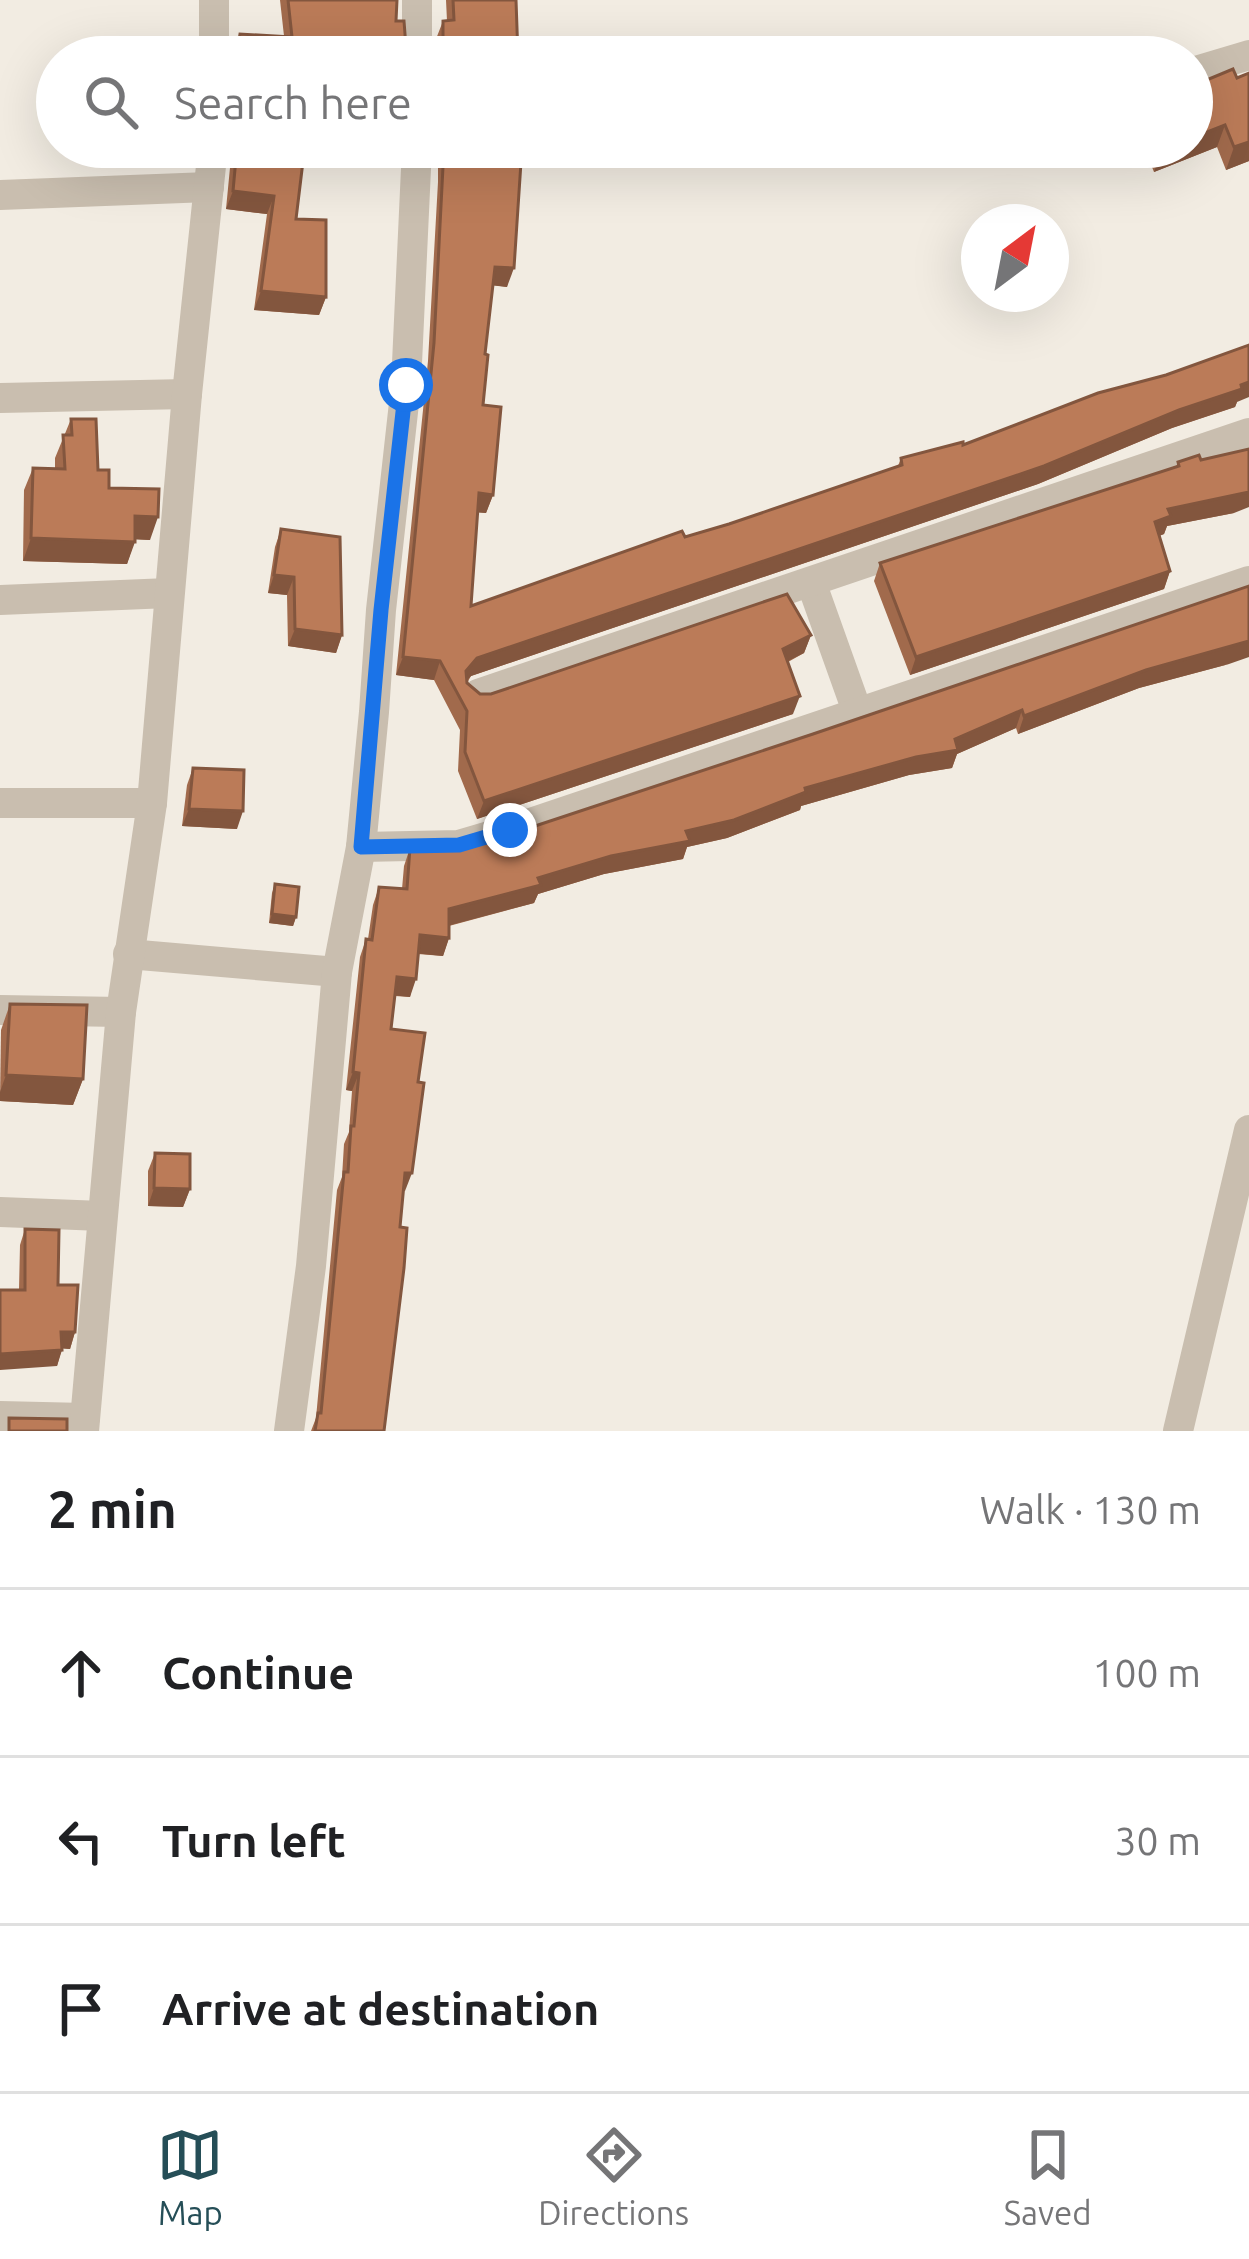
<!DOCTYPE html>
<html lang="en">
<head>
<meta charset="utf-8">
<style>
  body { margin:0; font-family:Ubuntu,sans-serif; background:#f2f2f2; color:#202124 }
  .compass { position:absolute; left:961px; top:204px; width:108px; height:108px; border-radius:50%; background:#fff; box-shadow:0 12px 48px #0002; rotate:32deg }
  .stop { position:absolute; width:36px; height:36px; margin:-27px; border:9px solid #1a73e8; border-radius:50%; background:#fff }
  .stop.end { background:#1a73e8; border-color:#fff; box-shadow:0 3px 12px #0008 }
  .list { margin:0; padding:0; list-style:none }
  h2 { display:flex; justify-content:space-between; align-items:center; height:156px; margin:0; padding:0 48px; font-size:51px }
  h2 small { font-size:39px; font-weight:400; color:#757577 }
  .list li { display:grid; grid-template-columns:78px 1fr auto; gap:36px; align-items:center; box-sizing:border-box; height:168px; padding:0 48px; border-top:3px solid #e0e0e0 }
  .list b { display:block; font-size:45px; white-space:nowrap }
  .list em { font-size:39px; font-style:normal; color:#757577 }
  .icon { flex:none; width:66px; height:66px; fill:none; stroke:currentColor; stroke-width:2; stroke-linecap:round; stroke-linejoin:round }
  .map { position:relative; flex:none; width:1249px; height:1431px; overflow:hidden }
  .search { position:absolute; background:#fff; box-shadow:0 12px 48px #0002; left:36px; right:36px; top:36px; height:132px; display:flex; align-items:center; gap:30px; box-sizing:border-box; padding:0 42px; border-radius:66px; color:#757577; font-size:45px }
  .sheet { height:660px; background:#fff }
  nav { display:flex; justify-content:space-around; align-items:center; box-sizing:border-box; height:168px; border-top:3px solid #e0e0e0; background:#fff; font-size:33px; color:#757577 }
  nav a { display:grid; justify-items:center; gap:6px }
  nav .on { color:#254e57 }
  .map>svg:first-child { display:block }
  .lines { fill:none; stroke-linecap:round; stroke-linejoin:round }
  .minor { stroke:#c9beaf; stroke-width:30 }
  .wall { fill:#a16a4c }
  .shaded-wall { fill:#83563e }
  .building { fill:#bb7b58; stroke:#83563e; stroke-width:3 }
  .route { stroke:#1a73e8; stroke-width:15 }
</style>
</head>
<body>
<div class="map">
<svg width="1249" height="1431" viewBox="0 0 1249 1431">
  <rect width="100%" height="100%" fill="#f2ece2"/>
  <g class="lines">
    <g class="minor">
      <path d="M 417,0 L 417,57"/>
      <path d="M 214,57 L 214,0"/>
      <path d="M 1192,72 L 1249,55"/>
      <path d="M 383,147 L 417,149"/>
      <path d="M 0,195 L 209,187"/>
      <path d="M 0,398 L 187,394"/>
      <path d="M 811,582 L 857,711"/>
      <path d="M 0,600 L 169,593"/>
      <path d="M 478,694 L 1249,433"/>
      <path d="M 0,803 L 152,803"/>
      <path d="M 361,847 L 459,845 L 510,830 L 1249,581"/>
      <path d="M 128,954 L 337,972"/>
      <path d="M 0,1010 L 121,1012"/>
      <path d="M 0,1212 L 102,1216"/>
      <path d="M 0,1416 L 85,1418"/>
      <path d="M 84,1431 L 121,1012 L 152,803 L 187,394 L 213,147"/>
      <path d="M 289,1431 L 311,1266 L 337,972 L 361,847 L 374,712 L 381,610 L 406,385 L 417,147"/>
      <path d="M 1178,1431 L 1249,1130"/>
    </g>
  </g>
  <g class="wall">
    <path d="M 280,0 L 397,0 L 396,21 L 404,21 L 406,47 L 415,56 L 434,55 L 436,51 L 436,39 L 443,21 L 447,21 L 446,0 L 516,0 L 518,57 L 230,57 L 240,34 L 284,36 Z"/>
    <path d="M 1249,73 L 1249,161 L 1226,170 L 1217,147 L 1154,172 L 1144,147 L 1192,147 L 1237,78 Z"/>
    <path d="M 232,147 L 250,147 L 296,219 L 326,297 L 319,315 L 254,310 L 267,214 L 226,209 Z"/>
    <path d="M 438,147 L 522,147 L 507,287 L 493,285 L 485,354 L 483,405 L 493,495 L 486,513 L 477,512 L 471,606 L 729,524 L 898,466 L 901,458 L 963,445 L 1237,402 L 1235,407 L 1172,428 L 1038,484 L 471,676 L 467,683 L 480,694 L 491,694 L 811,635 L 804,653 L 788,662 L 793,714 L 477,819 L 458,771 L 460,730 L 434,680 L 396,675 L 428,361 L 438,182 Z"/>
    <path d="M 71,419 L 109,488 L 150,540 L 135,539 L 127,564 L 23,561 L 24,490 L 33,468 L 55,469 L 55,458 Z"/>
    <path d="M 1178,462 L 1234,513 L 1167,526 L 1164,534 L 1159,536 L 1170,571 L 1164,589 L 910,675 L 874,581 L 880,563 L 1176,467 Z"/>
    <path d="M 281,529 L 342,635 L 336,653 L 288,646 L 287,595 L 268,593 L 275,547 Z"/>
    <path d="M 1229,664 L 1139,688 L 1018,734 L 1016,728 L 957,754 L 952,768 L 909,775 L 801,806 L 800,810 L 727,838 L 687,847 L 683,859 L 604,874 L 538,894 L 534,903 L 449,926 L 449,938 L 443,956 L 418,954 L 410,997 L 395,996 L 391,1029 L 405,1191 L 403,1191 L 384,1431 L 311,1431 L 316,1418 L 337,1190 L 342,1177 L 344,1144 L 349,1132 L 352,1091 L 346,1090 L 360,957 L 366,939 L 368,939 L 373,905 L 379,887 L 402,889 L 404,866 L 410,848 L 455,849 L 523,830 L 813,734 Z"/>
    <path d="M 193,768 L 237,829 L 182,826 L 187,785 Z"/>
    <path d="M 275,884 L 296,917 L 293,926 L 269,923 L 272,893 Z"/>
    <path d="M 10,1004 L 83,1079 L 73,1105 L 0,1101 L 1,1030 Z"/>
    <path d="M 155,1153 L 190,1189 L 183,1207 L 148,1206 L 148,1171 Z"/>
    <path d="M 25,1229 L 58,1285 L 75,1332 L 70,1349 L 62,1348 L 57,1366 L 19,1290 L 20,1245 Z"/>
  </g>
  <g class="shaded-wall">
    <path d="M 1225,125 L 1217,147 L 1154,172 L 1162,150 L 1169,147 L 1192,147 L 1192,138 Z"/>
    <path d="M 1249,142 L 1249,161 L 1226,170 L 1234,147 Z"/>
    <path d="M 233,191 L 274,196 L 267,214 L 226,209 Z"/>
    <path d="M 495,267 L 514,268 L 507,287 L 489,285 Z"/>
    <path d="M 261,291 L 326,297 L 319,315 L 254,310 Z"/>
    <path d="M 1249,382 L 1249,397 L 1237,402 L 1235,407 L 1172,428 L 1038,484 L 471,676 L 459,689 L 466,671 L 477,658 Z"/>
    <path d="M 1249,492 L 1249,507 L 1234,513 L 1167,526 L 1164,534 L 1148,540 L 1155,522 L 1168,509 Z"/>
    <path d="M 479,493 L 493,495 L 486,513 L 472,512 Z"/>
    <path d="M 135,516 L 158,517 L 150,540 L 127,539 Z"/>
    <path d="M 31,538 L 135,542 L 127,564 L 23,561 Z"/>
    <path d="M 1170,571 L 1164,589 L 910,675 L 916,657 Z"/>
    <path d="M 274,575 L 294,577 L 287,595 L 268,593 Z"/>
    <path d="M 295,629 L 342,635 L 336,653 L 288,646 Z"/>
    <path d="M 811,635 L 804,653 L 776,667 L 783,649 Z"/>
    <path d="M 1249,641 L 1249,657 L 1229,664 L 1139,688 L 1018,734 L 1024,716 L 1146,670 Z"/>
    <path d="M 403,657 L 440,661 L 434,680 L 396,675 Z"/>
    <path d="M 800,696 L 793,714 L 477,819 L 484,801 Z"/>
    <path d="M 1022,710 L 1016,728 L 957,754 L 952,768 L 909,775 L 801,806 L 800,810 L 727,838 L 687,847 L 683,859 L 604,874 L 538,894 L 534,903 L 443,927 L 449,909 L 538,878 L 686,831 L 805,788 L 955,739 Z"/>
    <path d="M 189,809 L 243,811 L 237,829 L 182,826 Z"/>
    <path d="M 272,914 L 296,917 L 293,926 L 269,923 Z"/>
    <path d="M 420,935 L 449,938 L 443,956 L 413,953 Z"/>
    <path d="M 397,977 L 416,979 L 410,997 L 391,995 Z"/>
    <path d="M 353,1072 L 359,1073 L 352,1091 L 346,1090 Z"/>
    <path d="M 6,1075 L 83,1079 L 73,1105 L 0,1101 L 0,1092 Z"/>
    <path d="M 405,1173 L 412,1173 L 405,1191 L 398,1191 Z"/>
    <path d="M 154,1188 L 190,1189 L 183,1207 L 148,1206 Z"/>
    <path d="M 61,1332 L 75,1332 L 70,1349 L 55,1348 Z"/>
    <path d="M 62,1350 L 57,1366 L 0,1370 L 0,1354 Z"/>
  </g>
  <g class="building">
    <path d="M 288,0 L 397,0 L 396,21 L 404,21 L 406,47 L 415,56 L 434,55 L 443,40 L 443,21 L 454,20 L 453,0 L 516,0 L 518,57 L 231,57 L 238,47 L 240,34 L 292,37 Z"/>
    <path d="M 1233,69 L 1237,78 L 1249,73 L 1249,142 L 1234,147 L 1225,125 L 1192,138 L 1192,86 Z"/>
    <path d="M 237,147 L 304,153 L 296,219 L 326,220 L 326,297 L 261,291 L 274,196 L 233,191 Z"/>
    <path d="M 444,147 L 522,147 L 514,268 L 495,267 L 485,354 L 488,355 L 483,405 L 501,407 L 493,495 L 479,493 L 471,606 L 682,531 L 685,537 L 729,524 L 902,465 L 901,458 L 963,442 L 963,445 L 1098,393 L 1166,375 L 1249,345 L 1249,382 L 1241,385 L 1242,389 L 1179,410 L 1044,466 L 477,658 L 466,671 L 467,683 L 480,694 L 491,694 L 787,594 L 811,635 L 783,649 L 800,696 L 484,801 L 465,752 L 467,711 L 440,661 L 403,657 L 434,343 Z"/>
    <path d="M 71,419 L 96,419 L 98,470 L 109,470 L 109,488 L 159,489 L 158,517 L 135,516 L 135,542 L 31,538 L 33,468 L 65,469 L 63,435 L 72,435 Z"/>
    <path d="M 1249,449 L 1249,492 L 1168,509 L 1171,516 L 1155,522 L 1170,571 L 916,657 L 880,563 L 1179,466 L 1178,462 L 1199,455 L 1201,460 Z"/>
    <path d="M 281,529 L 340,537 L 342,635 L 295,629 L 294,577 L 274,575 Z"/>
    <path d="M 1249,586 L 1249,641 L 1146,670 L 1024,716 L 1022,710 L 955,739 L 958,750 L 916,757 L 805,788 L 806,792 L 734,820 L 686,831 L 690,841 L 611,856 L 538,878 L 541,885 L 449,909 L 449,938 L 420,935 L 416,979 L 397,977 L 391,1029 L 425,1033 L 418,1082 L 424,1083 L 412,1173 L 405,1173 L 400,1227 L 407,1228 L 404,1268 L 384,1431 L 315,1431 L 318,1413 L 321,1413 L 344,1172 L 348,1172 L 351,1126 L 354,1126 L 359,1073 L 353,1072 L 366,939 L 372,940 L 379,887 L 407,889 L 410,848 L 455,849 L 523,830 L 813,734 Z"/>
    <path d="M 193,768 L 244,770 L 243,811 L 189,809 Z"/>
    <path d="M 275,884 L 299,887 L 296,917 L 272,914 Z"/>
    <path d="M 10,1004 L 87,1005 L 83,1079 L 6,1075 Z"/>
    <path d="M 155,1153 L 190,1154 L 190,1189 L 154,1188 Z"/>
    <path d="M 25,1229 L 59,1230 L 58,1285 L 78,1285 L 75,1332 L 61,1332 L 62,1350 L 0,1354 L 0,1290 L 25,1290 Z"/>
    <path d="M 9,1418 L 67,1419 L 67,1431 L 9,1431 Z"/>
  </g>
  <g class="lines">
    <path class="route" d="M 406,385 L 381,610 L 361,847 L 459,845 L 510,830"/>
  </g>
</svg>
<svg class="compass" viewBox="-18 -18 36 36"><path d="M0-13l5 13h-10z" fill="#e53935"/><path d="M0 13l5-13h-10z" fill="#757577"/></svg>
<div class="stop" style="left:406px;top:385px"></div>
<div class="stop end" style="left:510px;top:830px"></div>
<div class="search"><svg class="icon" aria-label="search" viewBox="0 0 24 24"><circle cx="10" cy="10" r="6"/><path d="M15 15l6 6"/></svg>Search here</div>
</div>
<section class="sheet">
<h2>2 min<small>Walk · 130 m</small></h2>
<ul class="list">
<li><svg class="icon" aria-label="ahead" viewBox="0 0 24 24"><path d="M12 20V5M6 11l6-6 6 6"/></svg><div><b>Continue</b></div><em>100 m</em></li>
<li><svg class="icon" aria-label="left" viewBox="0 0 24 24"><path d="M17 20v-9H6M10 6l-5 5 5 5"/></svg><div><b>Turn left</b></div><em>30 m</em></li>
<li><svg class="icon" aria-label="arrive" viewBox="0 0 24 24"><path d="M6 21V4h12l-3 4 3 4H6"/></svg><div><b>Arrive at destination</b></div></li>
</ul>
</section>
<nav>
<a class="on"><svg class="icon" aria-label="map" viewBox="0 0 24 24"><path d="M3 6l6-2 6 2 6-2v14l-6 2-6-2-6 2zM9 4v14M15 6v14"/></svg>Map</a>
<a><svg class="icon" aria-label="directions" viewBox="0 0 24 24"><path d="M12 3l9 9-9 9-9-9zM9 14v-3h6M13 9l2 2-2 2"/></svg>Directions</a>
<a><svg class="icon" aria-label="saved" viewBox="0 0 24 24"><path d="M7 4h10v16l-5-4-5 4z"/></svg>Saved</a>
</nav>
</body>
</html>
